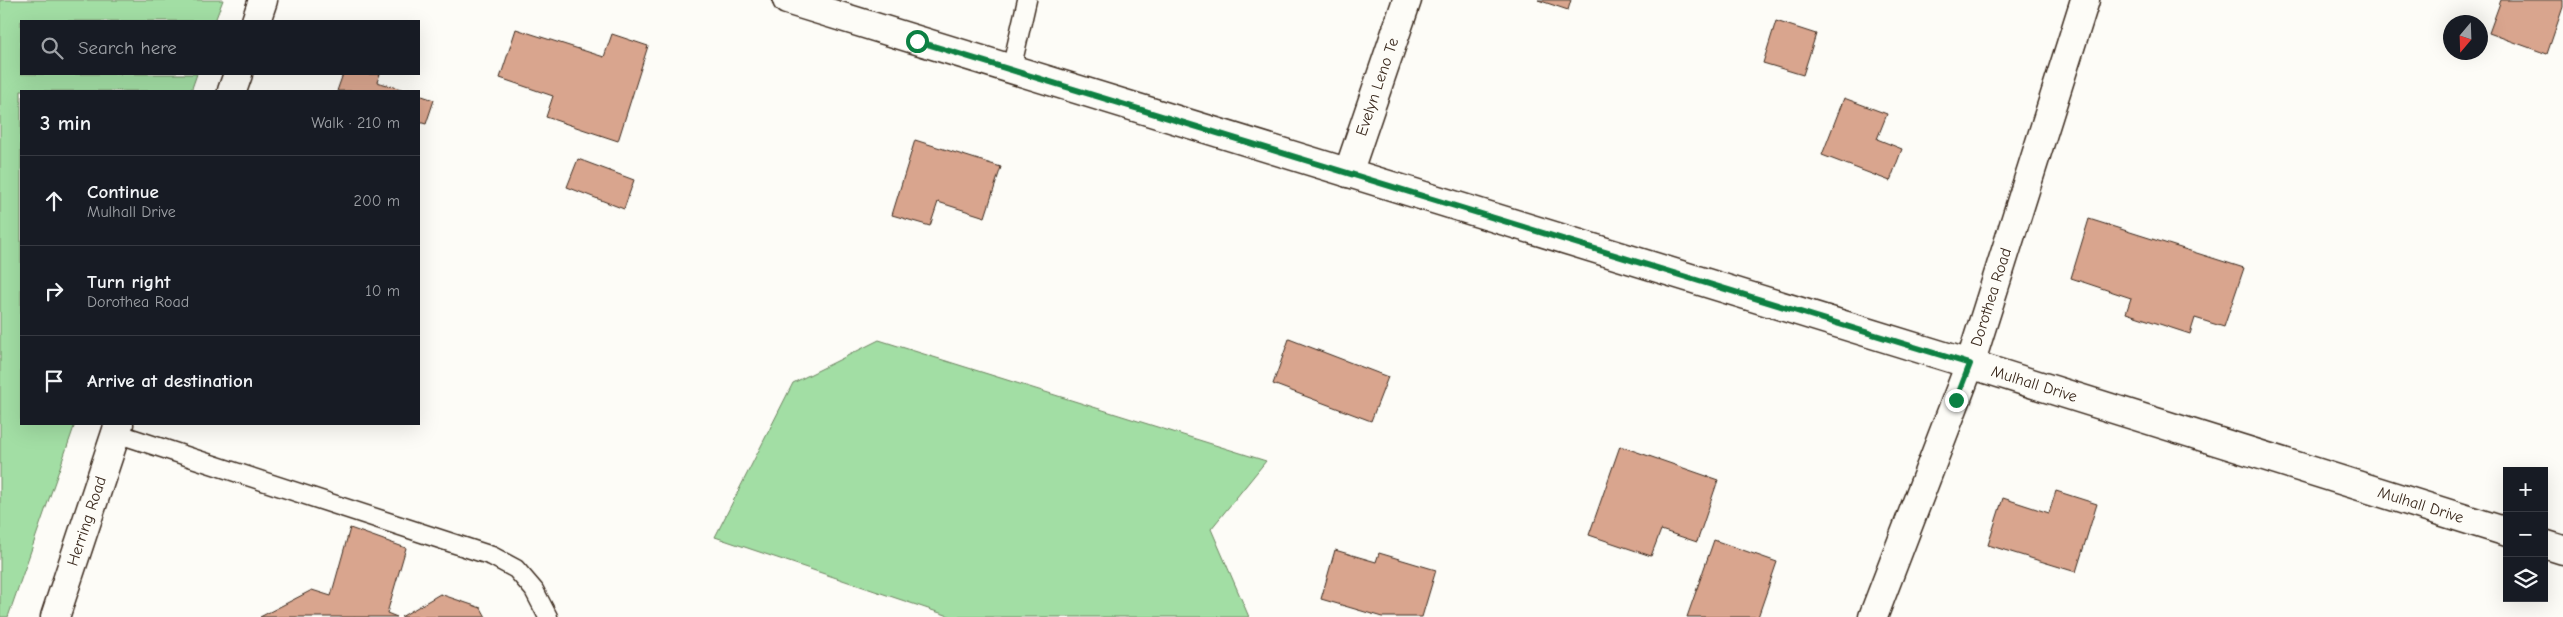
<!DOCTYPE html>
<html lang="en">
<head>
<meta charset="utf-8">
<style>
  body { margin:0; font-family:"Comic Neue",sans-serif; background:#20242c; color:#f1f3f6 }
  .controls { position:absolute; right:15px; bottom:15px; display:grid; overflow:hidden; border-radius:0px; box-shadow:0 5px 20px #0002 }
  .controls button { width:45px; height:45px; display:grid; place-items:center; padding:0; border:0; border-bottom:1px solid #363941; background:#171b24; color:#f1f3f6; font:25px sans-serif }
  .compass { position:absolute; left:2443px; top:15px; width:45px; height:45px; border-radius:50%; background:#171b24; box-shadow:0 5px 20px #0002; rotate:199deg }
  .stop { position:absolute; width:15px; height:15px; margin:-11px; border:4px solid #0b8043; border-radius:50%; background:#fff }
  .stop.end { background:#0b8043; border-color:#fff; box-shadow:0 1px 5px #0008 }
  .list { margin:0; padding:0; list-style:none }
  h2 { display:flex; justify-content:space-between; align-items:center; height:65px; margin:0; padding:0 20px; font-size:21px }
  h2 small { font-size:16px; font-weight:400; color:#9ea1a6 }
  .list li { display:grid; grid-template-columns:32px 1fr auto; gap:15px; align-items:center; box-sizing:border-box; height:90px; padding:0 20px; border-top:1px solid #363941 }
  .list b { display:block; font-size:19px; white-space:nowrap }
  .list p { margin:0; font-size:16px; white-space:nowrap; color:#9ea1a6 }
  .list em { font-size:16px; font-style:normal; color:#9ea1a6 }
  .icon { flex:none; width:28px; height:28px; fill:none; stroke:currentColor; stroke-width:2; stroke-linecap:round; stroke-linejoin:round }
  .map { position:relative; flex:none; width:2563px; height:617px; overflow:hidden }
  .search { position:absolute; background:#171b24; box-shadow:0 5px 20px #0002; left:20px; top:20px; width:400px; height:55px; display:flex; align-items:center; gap:12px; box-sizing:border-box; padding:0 18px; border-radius:0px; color:#9ea1a6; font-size:19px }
  .panel { position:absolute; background:#171b24; box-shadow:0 5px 20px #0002; left:20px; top:90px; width:400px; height:335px; border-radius:0px }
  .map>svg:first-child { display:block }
  .green { fill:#a2dea4; stroke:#6e8461 }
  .building { fill:#d9a58e; stroke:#3b2a1e }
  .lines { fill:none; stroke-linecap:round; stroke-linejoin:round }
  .service-casing { stroke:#3b2a1e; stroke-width:21 }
  .minor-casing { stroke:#3b2a1e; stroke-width:31 }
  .service { stroke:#fdfcf7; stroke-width:18 }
  .minor { stroke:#fdfcf7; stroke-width:28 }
  .route { stroke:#0b8043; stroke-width:6 }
  .labels { text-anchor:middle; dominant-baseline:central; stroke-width:5; stroke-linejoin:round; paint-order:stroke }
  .street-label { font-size:16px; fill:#3b2a1e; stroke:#fdfcf7 }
</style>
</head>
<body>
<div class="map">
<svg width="2563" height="617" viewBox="0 0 2563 617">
  <rect width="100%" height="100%" fill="#fdfcf7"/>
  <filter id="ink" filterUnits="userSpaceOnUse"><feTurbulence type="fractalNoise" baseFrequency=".02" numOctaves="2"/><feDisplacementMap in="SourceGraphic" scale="10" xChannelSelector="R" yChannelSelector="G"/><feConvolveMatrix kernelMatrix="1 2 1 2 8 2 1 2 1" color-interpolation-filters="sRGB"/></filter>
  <g filter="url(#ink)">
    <g class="green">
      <path d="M 0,0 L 223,0 L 215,21 L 21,21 L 21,74 L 197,74 L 191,91 L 21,91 L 21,424 L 75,424 L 8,617 L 0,617 Z"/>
      <path d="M 879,340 L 1266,461 L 1211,529 L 1249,617 L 952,617 L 715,537 L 793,383 Z"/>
    </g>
    <g class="building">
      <path d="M 1538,0 L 1571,0 L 1568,10 Z"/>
      <path d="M 2501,0 L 2563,0 L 2563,7 L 2547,54 L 2489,33 Z"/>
      <path d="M 1776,21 L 1816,34 L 1803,75 L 1763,63 Z"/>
      <path d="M 516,29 L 604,57 L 612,34 L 648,46 L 618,141 L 546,117 L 553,96 L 500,78 Z"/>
      <path d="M 343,74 L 380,74 L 377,82 L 408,91 L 337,91 Z"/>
      <path d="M 419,95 L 434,100 L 426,124 L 419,122 Z"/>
      <path d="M 1844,98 L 1887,114 L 1877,139 L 1902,149 L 1890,181 L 1822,155 Z"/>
      <path d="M 915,140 L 1001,167 L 985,217 L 938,202 L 930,226 L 892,215 Z"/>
      <path d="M 578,159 L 634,180 L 624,209 L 567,187 Z"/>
      <path d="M 2089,219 L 2244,268 L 2224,327 L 2195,318 L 2190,334 L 2126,313 L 2131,298 L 2071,278 Z"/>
      <path d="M 1289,339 L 1388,377 L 1371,421 L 1273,384 Z"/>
      <path d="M 1620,446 L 1718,480 L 1697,542 L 1661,530 L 1651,556 L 1589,535 Z"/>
      <path d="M 2056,491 L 2097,504 L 2076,572 L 1988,545 L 2003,498 L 2049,513 Z"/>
      <path d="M 350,528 L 406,548 L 387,613 L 397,617 L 260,617 L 312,590 L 331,596 Z"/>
      <path d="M 1714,540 L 1777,562 L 1758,617 L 1687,617 Z"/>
      <path d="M 1335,550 L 1376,562 L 1379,553 L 1436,570 L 1422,617 L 1382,617 L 1321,599 Z"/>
      <path d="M 440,594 L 481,608 L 486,617 L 401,617 Z"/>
    </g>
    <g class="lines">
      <g class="service-casing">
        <g id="service">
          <path d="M 1011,70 L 1027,0"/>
          <path d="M 116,433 L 492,556 L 516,569 L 534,590 L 548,617"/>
        </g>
      </g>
      <g class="minor-casing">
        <g id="minor">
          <path id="s1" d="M 787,0 L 1970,364 L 2507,532"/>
          <path d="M 256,21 L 263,0"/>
          <path d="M 232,91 L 238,74"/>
          <path id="s2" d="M 1348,173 L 1407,0"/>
          <path d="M 2544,544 L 2563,550"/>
          <path id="s3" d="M 55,617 L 119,424"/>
          <path id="s4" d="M 1873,617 L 1970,364 L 2085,0"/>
        </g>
      </g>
      <use href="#service" class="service"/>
      <use href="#minor" class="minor"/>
    </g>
  </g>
  <g class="lines" filter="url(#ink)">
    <path class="route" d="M 917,41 L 1970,364 L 1956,400"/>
  </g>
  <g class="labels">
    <g class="street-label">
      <text stroke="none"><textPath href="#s2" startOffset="91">Evelyn Leno Te</textPath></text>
      <text stroke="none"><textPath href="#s4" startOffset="341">Dorothea Road</textPath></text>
      <text stroke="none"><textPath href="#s1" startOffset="1305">Mulhall Drive</textPath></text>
      <text stroke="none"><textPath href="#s1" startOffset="1710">Mulhall Drive</textPath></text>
      <text stroke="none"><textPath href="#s3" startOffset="101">Herring Road</textPath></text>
    </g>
  </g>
</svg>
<div class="controls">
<button>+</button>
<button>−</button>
<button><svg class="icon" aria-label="layers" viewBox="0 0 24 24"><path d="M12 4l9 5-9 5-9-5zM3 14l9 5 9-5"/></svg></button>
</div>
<svg class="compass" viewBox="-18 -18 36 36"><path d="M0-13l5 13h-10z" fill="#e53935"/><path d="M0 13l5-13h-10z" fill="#9ea1a6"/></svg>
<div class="stop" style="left:917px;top:41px"></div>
<div class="stop end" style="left:1956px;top:400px"></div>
<div class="search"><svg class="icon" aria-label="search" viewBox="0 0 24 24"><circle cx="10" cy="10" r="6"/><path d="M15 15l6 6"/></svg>Search here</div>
<section class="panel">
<h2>3 min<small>Walk · 210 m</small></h2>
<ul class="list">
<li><svg class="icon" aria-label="ahead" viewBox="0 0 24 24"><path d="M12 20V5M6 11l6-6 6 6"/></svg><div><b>Continue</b><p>Mulhall Drive</p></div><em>200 m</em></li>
<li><svg class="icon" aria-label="right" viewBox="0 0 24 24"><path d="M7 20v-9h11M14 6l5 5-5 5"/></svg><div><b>Turn right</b><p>Dorothea Road</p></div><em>10 m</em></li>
<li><svg class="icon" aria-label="arrive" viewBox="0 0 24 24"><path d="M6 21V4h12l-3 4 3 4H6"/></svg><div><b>Arrive at destination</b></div></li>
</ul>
</section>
</div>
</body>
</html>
